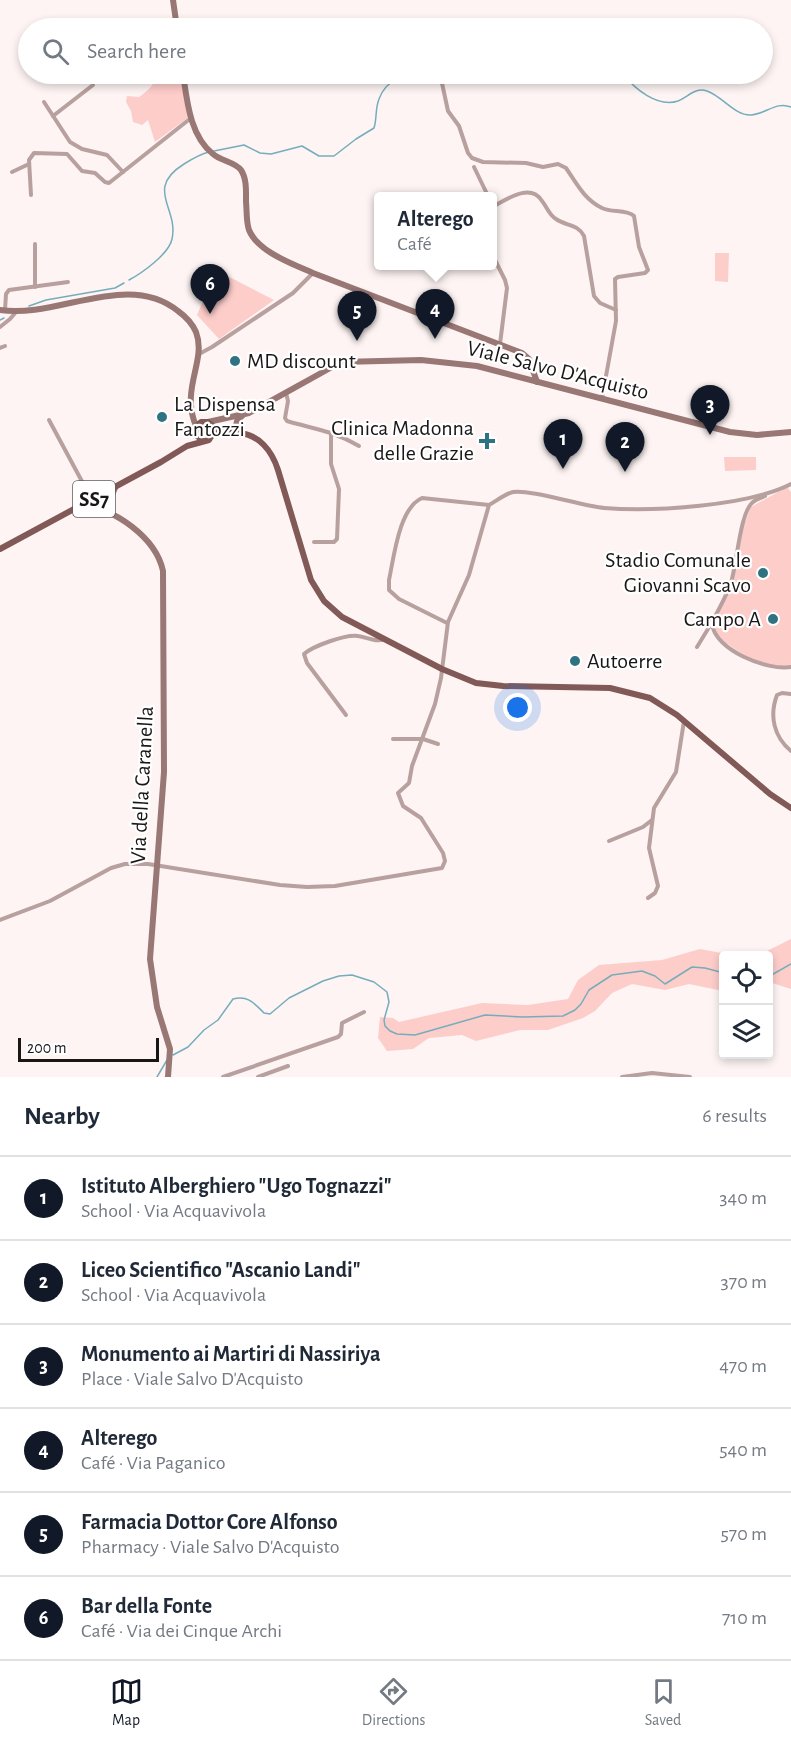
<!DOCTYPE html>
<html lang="en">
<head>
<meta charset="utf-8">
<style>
  body { margin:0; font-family:"Alegreya Sans",sans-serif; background:#f2f2f3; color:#1f2937 }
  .controls { position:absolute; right:18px; bottom:18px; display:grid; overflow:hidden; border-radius:6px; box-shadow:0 3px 9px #0003 }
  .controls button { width:54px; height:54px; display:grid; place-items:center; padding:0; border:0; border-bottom:2px solid #e0e1e3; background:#fff; color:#1f2937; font:30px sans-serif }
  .scale { position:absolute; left:18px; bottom:15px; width:141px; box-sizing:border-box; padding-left:6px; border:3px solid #191616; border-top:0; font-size:16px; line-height:21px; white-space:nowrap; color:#191616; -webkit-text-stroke:4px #fff; paint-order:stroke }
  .you { position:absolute; left:518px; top:708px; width:21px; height:21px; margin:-15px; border:4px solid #fff; border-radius:50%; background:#1a73e8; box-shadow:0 0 0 9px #1a73e833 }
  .badge { display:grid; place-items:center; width:39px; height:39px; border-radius:50%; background:#111827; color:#fff; font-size:20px; font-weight:700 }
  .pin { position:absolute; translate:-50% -50px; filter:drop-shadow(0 2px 3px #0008) }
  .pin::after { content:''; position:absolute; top:32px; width:21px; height:18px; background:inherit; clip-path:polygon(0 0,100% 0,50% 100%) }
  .popup { position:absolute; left:374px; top:192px; width:123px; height:78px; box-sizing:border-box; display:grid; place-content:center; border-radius:6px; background:#fff; filter:drop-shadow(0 2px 4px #0005); font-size:20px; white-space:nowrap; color:#747a83 }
  .popup b { font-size:22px; color:#1f2937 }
  .popup::after { content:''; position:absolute; left:50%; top:100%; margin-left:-12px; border:12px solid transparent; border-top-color:#fff }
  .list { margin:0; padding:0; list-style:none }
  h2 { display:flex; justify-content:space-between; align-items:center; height:78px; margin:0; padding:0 24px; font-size:26px }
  h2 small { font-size:20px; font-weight:400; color:#747a83 }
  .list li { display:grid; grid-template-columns:39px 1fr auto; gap:18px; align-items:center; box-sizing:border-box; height:84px; padding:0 24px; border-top:2px solid #e0e1e3 }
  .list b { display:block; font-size:22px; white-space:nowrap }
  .list p { margin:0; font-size:20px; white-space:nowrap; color:#747a83 }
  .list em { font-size:20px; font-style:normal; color:#747a83 }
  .icon { flex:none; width:33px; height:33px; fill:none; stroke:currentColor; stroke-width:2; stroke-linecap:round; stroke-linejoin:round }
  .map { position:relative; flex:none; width:791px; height:1077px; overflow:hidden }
  .search { position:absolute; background:#fff; box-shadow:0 3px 9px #0003; left:18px; right:18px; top:18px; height:66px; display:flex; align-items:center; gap:15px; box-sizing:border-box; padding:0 21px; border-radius:33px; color:#747a83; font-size:22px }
  .sheet { height:582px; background:#fff }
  nav { display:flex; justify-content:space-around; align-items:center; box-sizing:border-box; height:84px; border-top:2px solid #e0e1e3; background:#fff; font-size:16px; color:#747a83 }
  nav a { display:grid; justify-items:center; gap:3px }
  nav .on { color:#111827 }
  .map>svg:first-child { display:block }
  .green { fill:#fdcdca }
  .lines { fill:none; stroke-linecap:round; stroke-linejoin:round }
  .stream { stroke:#75adbb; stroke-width:1.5 }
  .street { stroke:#b8a09e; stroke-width:4 }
  .secondary { stroke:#987774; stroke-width:6 }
  .primary { stroke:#815957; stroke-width:6 }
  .poi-dot { fill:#2f7383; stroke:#fff; stroke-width:2 }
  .labels { text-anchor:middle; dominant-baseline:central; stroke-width:4.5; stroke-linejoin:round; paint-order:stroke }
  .shield { fill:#fff; stroke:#5e5c5c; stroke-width:1.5 }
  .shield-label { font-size:21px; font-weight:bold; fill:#191616 }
  .poi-label { font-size:22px; fill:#191616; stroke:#fff; text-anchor:start }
  .street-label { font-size:22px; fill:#191616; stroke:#fff }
</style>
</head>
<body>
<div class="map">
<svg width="791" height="1077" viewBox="0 0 791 1077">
  <rect width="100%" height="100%" fill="#fdf4f3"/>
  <g class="green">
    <path d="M 157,74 L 181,74 L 189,117 L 155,142 L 148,120 L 142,125 L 133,122 L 131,111 L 126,102 L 127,96 L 139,97 C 148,91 155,84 157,74 Z"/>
    <path d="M 715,253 L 729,253 L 728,282 L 715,281 Z"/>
    <path d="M 216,270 L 274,300 L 219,339 L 197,315 Z"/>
    <path d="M 724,457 L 756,457 L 756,470 L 725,471 Z"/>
    <path d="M 787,487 L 791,492 L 791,665 C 764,671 736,652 716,634 L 714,623 L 716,614 L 733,584 L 743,527 L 751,507 Z"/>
    <path d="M 791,939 L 791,989 L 769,982 L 768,956 L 724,956 L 723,991 L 689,984 L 665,990 L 632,984 L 612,993 L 595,1011 L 583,1018 L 548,1030 L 520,1030 L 476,1041 L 462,1035 L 429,1038 L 413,1049 L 387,1051 L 378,1038 L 380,1017 L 393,1018 L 399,1022 L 482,1003 L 528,1005 L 568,999 L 578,980 L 599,965 L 662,960 L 700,949 L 732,955 L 759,955 Z"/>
  </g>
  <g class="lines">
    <g class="stream">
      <path d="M 623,74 C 634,88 657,108 678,101 C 688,97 695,87 707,91 C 722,96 735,116 751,115 C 766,114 776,101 791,107"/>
      <path d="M 214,151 L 244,145 L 260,153 L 271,154 L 302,146 L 319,156 L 334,156 L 356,139 L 374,128 C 377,119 375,109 379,99 C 392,65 421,84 446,74"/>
      <path d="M 129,280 C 142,273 169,254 172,239 C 179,208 144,189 184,164 C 192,159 200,154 209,152"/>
      <path d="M 29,306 L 46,300 L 115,288 L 124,283"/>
      <path d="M 0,320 L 4,318"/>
      <path d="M 768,977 L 791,964"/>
      <path d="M 173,1055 L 188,1047 L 204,1030 L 218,1020 L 233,999 C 248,995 254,1003 264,1013 L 270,1014 L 289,998 L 323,981 L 339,976 L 352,975 L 374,982 L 387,992 L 389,1002 L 384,1020 L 385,1026 L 390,1031 L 397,1034 L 415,1035 L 485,1015 L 522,1017 L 563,1016 L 575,1010 L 581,1004 L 589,990 L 612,975 L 642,971 L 655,976 L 665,984 L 692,967 L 705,968 L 724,973"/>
      <path d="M 157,1077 L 167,1060"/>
    </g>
    <g class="street">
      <path d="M 440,74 L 448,111 L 459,126 L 468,153 L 472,158 L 483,162 L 526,163 L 543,167 L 558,164 L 566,168 C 577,184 584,199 602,208 C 612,213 626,209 634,216 L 639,247 L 648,270 L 645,273 L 618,277 L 615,279 L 616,321 L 602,398"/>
      <path d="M 44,102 L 70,142 L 82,149 L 107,155 L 123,172"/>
      <path d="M 53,116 L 93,85"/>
      <path d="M 474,167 L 488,196"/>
      <path d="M 12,172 L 29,164"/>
      <path d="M 31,195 L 29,160 L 34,153 L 67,154 L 82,171 L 95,173 L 105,182 L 109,183 L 191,118"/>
      <path d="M 492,207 C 506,200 530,182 542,201 C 547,207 549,215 556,219 C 566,226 578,224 584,236 L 594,296 L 600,303 L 616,310"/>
      <path d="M 492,254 L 505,280 L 507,288 L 500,344"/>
      <path d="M 35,287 L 35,244"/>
      <path d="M 5,310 L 6,294 L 9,290 L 68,282"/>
      <path d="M 0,327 L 10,319 L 16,312"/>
      <path d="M 0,348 L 5,346"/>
      <path d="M 199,354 L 212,347 L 293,293 L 313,273"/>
      <path d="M 286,393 L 288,401 L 285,418 L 287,421 C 314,429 334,431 359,446"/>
      <path d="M 49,420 L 92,500"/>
      <path d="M 314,542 L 334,542 L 337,539 L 339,489 L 331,464 L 331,432"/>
      <path d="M 447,623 L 399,599 L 389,590 L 389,580 C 394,557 399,508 422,498 L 489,505"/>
      <path d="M 712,624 C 715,650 767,671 791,667"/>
      <path d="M 697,647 C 709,628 721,607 730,586 C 737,568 739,513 753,502 C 756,499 761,498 765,496"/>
      <path d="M 791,694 L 782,693 L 777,695 C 769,716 774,737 791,751"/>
      <path d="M 346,715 L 307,663 L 304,654 C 313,646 346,634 358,636 C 367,637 376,643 385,639"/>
      <path d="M 393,739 L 423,739 L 438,744"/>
      <path d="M 609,841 L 643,827 L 652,820"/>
      <path d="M 648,898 L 655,893 L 658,886 L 649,848 L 654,808 L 676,772 L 684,721"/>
      <path d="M 0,920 L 50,901 L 111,868 L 125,864 L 148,864 L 280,885 L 307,887 L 335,886 L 442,868 L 445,861 L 443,853 L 421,818 L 403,806 L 398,793 L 409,783 L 412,766 L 435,704 L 441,678 L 448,622 L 469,575 L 489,505 C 496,501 505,494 513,492 C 530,489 582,506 604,508 C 653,512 748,506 791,484"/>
      <path d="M 223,1077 L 338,1037 L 341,1034 L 342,1023 L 364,1012"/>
      <path d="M 258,1077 L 288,1066"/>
      <path d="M 622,1077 L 652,1073 L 690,1077"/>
    </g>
    <g class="secondary">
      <path d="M 173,0 L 177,28"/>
      <path d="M 183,74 C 187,101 190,136 213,154 C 221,161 235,162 241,170 C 247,179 246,192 246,202 C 247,211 246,221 249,230 C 258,252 293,264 313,273 L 522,353 L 529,359 L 537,382"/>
      <path d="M 0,310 C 57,319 128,270 178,311 C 185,316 192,323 196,332 C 207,361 180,388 196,426"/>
      <path d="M 208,422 L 249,413 L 341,362 L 421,360 L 477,366 L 730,432 L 757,435 L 791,432"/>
      <path d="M 240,433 L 236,426 L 237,421 L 244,414"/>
      <path d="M 99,497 L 109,510"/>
      <path d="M 82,506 C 115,508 156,538 163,571 L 164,772 L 150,959 L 157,1007 L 170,1049 L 168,1077"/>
      <path d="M 112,513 L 110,499 L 115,488"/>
    </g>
    <g class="primary">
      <path d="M 214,429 C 223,432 229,432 238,433 C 259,434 272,451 278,470 L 311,580 L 324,601 L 342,617 L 442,669 L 476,683 L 503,686 L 610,688 L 650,698 L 677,715 L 770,794 L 791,808"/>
      <path d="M 0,549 L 161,462 L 187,446 L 209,440 L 214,432 L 213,426 L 208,422 L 201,422 L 196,426 L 197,436 L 202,440"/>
    </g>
  </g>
  <g class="poi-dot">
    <circle cx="235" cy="361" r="6"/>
    <circle cx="162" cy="417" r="6"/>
    <path d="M484 432h6v6h6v6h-6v6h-6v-6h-6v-6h6z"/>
    <circle cx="763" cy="573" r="6"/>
    <circle cx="773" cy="619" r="6"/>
    <circle cx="575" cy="661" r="6"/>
  </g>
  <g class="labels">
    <rect class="shield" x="73" y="481" width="42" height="36" rx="4.5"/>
    <g class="shield-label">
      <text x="94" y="499">SS7</text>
    </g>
    <g class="poi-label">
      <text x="247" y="361">MD discount</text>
      <text x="174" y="404">La Dispensa<tspan x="174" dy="25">Fantozzi</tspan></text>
      <text x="474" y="428" text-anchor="end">Clinica Madonna<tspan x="474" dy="25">delle Grazie</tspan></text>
      <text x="751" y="560" text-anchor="end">Stadio Comunale<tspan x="751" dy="25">Giovanni Scavo</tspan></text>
      <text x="761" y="619" text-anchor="end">Campo A</text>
      <text x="587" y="661">Autoerre</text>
    </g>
    <g class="street-label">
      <text transform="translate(558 370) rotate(14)">Viale Salvo D'Acquisto</text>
      <text transform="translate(142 785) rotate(-87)">Via della Caranella</text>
    </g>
  </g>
</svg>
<div class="controls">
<button><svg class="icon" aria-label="locate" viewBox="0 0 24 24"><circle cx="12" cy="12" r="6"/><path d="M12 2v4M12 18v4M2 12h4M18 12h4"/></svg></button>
<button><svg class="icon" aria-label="layers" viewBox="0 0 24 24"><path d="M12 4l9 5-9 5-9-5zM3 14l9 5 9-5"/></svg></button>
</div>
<div class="scale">200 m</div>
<div class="you"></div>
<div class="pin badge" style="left:563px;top:469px">1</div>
<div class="pin badge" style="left:625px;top:472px">2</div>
<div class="pin badge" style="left:710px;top:435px">3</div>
<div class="pin badge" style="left:435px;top:339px">4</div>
<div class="popup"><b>Alterego</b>Café</div>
<div class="pin badge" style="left:357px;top:341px">5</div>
<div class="pin badge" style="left:210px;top:314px">6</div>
<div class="search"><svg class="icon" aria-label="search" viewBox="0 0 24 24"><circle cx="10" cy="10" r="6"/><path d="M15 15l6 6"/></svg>Search here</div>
</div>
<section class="sheet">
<h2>Nearby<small>6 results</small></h2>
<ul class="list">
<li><span class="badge">1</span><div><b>Istituto Alberghiero &quot;Ugo Tognazzi&quot;</b><p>School · Via Acquavivola</p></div><em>340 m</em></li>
<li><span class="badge">2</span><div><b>Liceo Scientifico &quot;Ascanio Landi&quot;</b><p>School · Via Acquavivola</p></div><em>370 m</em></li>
<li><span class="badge">3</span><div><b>Monumento ai Martiri di Nassiriya</b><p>Place · Viale Salvo D'Acquisto</p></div><em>470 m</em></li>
<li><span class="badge">4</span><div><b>Alterego</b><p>Café · Via Paganico</p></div><em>540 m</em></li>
<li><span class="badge">5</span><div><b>Farmacia Dottor Core Alfonso</b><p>Pharmacy · Viale Salvo D'Acquisto</p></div><em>570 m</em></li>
<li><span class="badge">6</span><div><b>Bar della Fonte</b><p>Café · Via dei Cinque Archi</p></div><em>710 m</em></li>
</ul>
</section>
<nav>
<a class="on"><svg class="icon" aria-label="map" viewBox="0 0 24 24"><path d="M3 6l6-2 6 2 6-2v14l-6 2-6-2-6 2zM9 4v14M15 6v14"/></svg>Map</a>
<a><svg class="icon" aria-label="directions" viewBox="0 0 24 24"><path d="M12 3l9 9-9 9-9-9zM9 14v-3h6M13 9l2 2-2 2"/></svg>Directions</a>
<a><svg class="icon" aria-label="saved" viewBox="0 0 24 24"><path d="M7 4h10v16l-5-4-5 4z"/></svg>Saved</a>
</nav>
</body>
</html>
